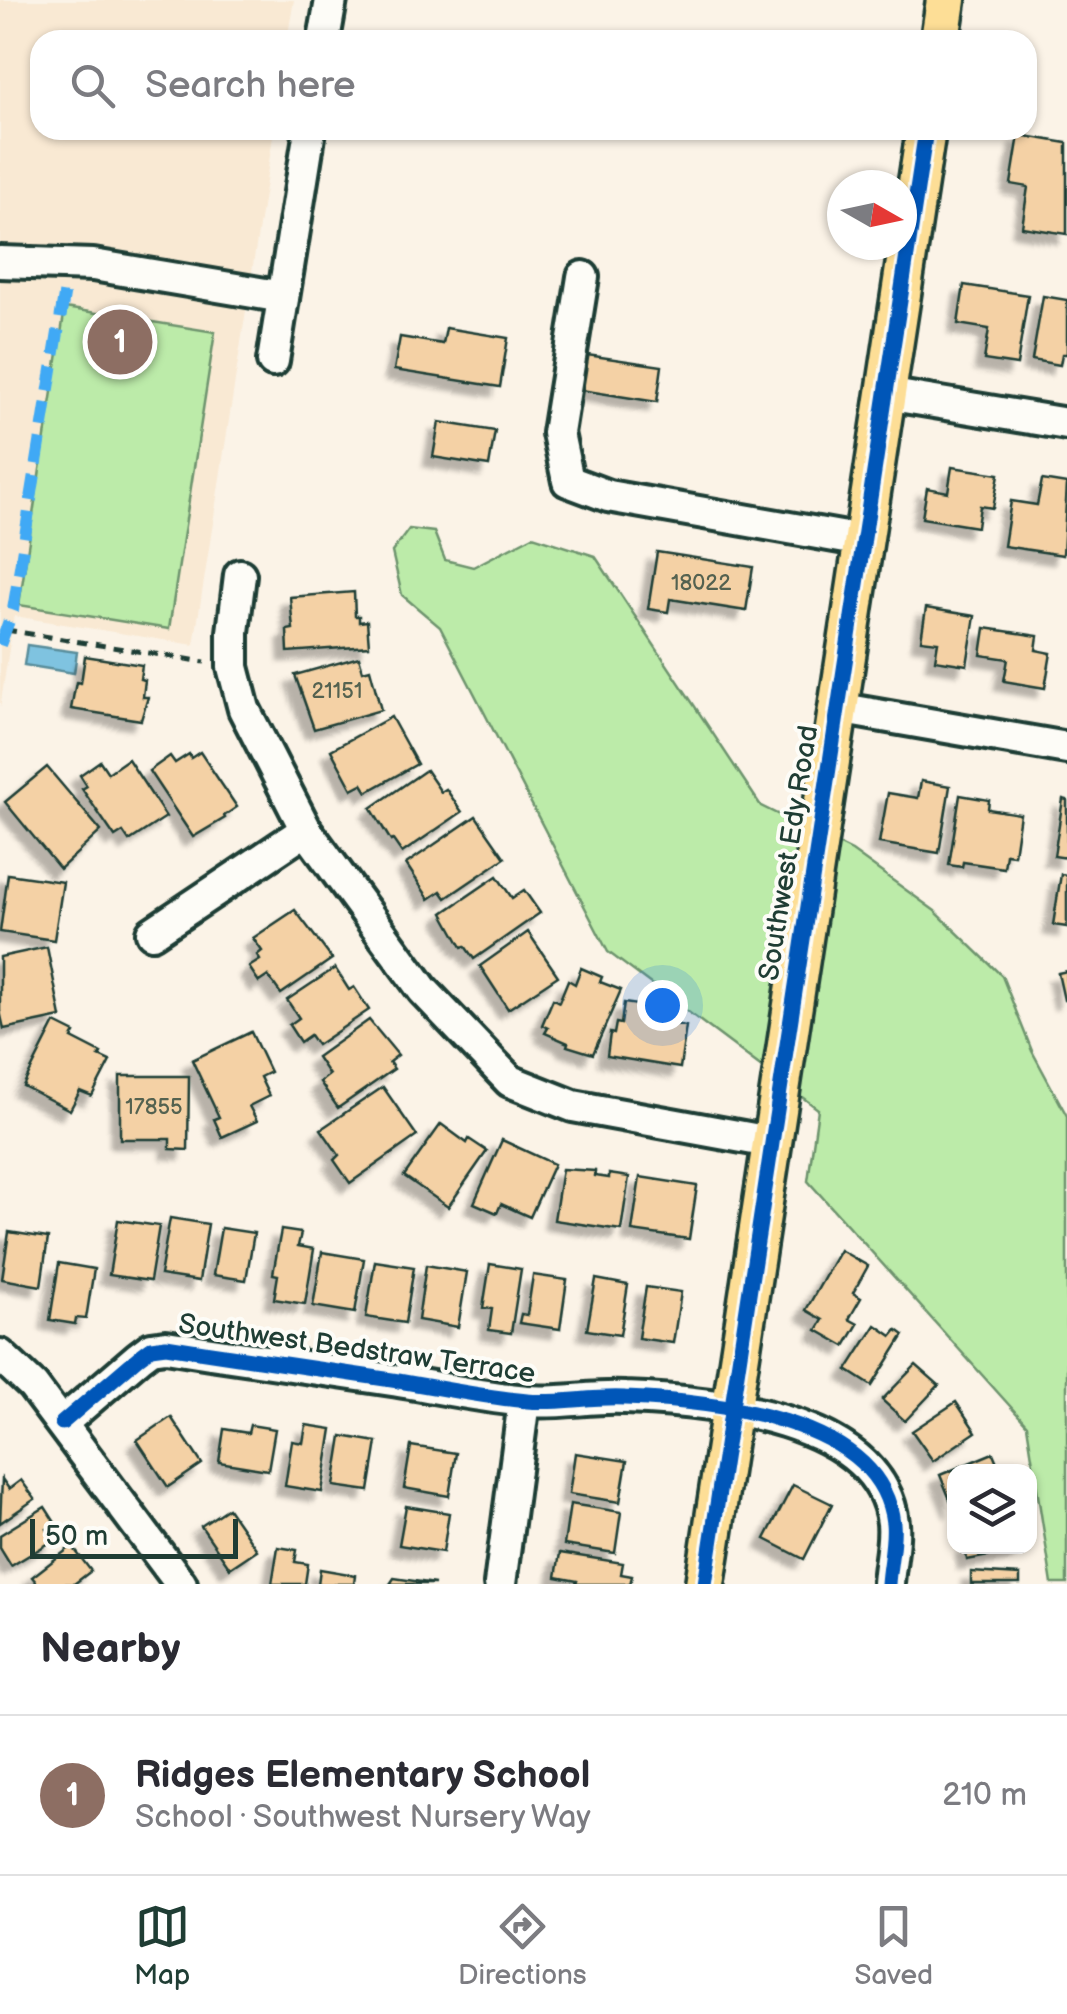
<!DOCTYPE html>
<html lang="en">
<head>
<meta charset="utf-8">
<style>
  body { margin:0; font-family:"Balsamiq Sans",sans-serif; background:#f2f2f3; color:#2b2b33 }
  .controls { position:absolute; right:30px; bottom:30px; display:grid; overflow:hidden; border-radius:20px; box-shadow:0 2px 8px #0004 }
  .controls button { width:90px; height:90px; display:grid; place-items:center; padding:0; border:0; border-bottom:2px solid #e1e1e2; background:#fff; color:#2b2b33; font:50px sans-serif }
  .compass { position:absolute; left:827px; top:170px; width:90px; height:90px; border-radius:50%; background:#fff; box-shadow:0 2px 8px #0004; rotate:99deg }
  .scale { position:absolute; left:30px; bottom:25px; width:208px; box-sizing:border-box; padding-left:10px; border:5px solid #1f3d34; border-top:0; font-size:28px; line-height:35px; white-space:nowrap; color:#1f3d34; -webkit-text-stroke:8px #fdfcf7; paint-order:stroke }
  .you { position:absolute; left:662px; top:1005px; width:35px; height:35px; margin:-25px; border:8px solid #fff; border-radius:50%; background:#1a73e8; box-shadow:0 0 0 15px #1a73e833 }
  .badge { display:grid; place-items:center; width:65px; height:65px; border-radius:50%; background:#1f3d34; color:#fff; font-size:32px; font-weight:700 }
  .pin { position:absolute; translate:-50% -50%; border:5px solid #fff; box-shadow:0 2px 10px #0006 }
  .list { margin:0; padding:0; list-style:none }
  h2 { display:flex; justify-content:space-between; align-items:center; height:130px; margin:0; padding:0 40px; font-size:42px }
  h2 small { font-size:32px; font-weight:400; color:#7c7c81 }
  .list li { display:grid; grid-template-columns:65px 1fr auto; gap:30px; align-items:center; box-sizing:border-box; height:160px; padding:0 40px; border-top:2px solid #e1e1e2 }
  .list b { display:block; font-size:38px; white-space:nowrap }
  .list p { margin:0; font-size:32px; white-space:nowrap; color:#7c7c81 }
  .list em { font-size:32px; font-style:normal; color:#7c7c81 }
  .icon { flex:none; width:55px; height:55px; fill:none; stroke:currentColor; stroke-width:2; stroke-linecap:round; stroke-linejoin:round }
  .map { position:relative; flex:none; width:1067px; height:1584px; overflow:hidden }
  .search { position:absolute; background:#fff; box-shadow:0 2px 8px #0004; left:30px; right:30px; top:30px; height:110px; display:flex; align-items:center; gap:25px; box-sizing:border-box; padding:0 35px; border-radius:30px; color:#7c7c81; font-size:38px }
  .sheet { height:290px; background:#fff }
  nav { display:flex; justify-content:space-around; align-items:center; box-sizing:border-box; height:140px; border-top:2px solid #e1e1e2; background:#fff; font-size:28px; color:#7c7c81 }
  nav a { display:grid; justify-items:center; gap:5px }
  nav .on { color:#1f3d34 }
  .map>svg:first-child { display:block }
  .built { fill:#f9e9d3 }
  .green { fill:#bceba9; stroke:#6e946e; stroke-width:2.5 }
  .water { fill:#7fc3e0; stroke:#598d9b; stroke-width:2.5 }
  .building { fill:#f4d1a5; stroke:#1f3d34; stroke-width:2.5; filter:url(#shadow) }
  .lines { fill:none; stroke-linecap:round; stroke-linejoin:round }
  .minor-casing { stroke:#1f3d34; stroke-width:38 }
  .major-casing { stroke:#1f3d34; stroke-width:45 }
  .path { stroke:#1f3d34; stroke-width:5; stroke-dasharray:10 8; stroke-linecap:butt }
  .minor { stroke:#fdfcf7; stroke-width:30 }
  .major { stroke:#fdde96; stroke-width:38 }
  .quiet { stroke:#3fa9f5; stroke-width:12; stroke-dasharray:25 12; stroke-linecap:butt }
  .cycleway-casing { stroke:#fdfcf7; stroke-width:21 }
  .cycleway { stroke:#0057b8; stroke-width:15 }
  .labels { text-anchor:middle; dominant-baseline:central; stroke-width:8; stroke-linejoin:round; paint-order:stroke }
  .number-label { font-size:22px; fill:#546250 }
  .street-label { font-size:28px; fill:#1f3d34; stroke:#fdfcf7 }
</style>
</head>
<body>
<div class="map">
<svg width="1067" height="1584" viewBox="0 0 1067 1584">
  <defs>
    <filter id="shadow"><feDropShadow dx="-9" dy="9" stdDeviation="2.5" flood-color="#0004"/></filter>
  </defs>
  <rect width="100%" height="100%" fill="#fbf3e7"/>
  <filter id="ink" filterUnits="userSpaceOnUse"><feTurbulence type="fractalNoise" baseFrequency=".01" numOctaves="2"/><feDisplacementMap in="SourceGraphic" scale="20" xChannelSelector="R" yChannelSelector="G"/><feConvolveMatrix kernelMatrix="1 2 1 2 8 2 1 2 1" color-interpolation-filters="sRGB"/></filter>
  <g filter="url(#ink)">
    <path class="built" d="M 0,0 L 294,0 L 287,40 L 40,40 L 40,130 L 274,130 L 194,645 L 14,616 L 0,708 Z"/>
    <g class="green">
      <path d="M 65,308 L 215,332 L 169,629 L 19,605 Z"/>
      <path d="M 409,529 L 434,532 L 445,560 L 473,567 L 533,536 L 595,556 L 761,806 L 852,851 L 935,911 L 1002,976 L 1032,1051 L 1067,1116 L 1067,1584 L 1052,1584 L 1027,1425 L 808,1181 L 818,1109 L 608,952 L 440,627 L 402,595 L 392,552 Z"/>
    </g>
    <path class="water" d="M 27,645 L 77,652 L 74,673 L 24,665 Z"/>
    <g class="building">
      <path d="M 1019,135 L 1067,143 L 1067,234 L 1022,227 L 1028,187 L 1011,184 Z"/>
      <path d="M 964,285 L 1028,295 L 1017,365 L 984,360 L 989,329 L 958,324 Z"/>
      <path d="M 1043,296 L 1067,300 L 1067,354 L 1062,354 L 1060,365 L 1032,360 Z"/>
      <path d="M 446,328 L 508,338 L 500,387 L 394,370 L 400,337 L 443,344 Z"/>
      <path d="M 587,355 L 662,366 L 657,402 L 581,390 Z"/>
      <path d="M 439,422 L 495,431 L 489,466 L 433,457 Z"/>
      <path d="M 952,467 L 999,474 L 993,508 L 980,506 L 977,527 L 922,518 L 927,488 L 948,492 Z"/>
      <path d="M 1042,480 L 1067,484 L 1063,555 L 1004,546 L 1011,501 L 1037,505 Z"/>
      <path d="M 657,552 L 753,567 L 746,611 L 670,599 L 668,612 L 648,609 Z"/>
      <path d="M 354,592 L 355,616 L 359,616 L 359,622 L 367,621 L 369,646 L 288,652 L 287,630 L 293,629 L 290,597 Z"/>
      <path d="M 926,608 L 975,616 L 967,665 L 935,660 L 938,642 L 921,640 Z"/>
      <path d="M 985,628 L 1038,636 L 1036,650 L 1051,653 L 1045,688 L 1004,681 L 1008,659 L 981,655 Z"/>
      <path d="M 85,656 L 142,665 L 140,679 L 145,680 L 143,697 L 148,697 L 141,720 L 71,709 L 76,682 L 81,683 Z"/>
      <path d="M 359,657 L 363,671 L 370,669 L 381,710 L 314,729 L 295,675 Z"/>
      <path d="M 391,717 L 417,764 L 367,792 L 362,784 L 352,789 L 331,750 Z"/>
      <path d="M 200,752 L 237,807 L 224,816 L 225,818 L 193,837 L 149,771 L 170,756 L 175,763 L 189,754 L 191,758 Z"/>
      <path d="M 128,759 L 166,817 L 129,841 L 123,832 L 115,837 L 82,789 L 87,786 L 80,775 L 100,761 L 108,773 Z"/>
      <path d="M 47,767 L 101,831 L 60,869 L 5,802 Z"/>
      <path d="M 426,770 L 441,792 L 446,789 L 462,812 L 402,853 L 393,840 L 391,841 L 371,808 Z"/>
      <path d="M 921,781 L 950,786 L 939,853 L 879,843 L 888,793 L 918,798 Z"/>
      <path d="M 960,795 L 989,800 L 988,809 L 1020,814 L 1014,855 L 1006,854 L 1004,868 L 963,862 L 962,867 L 949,865 Z"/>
      <path d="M 1063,799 L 1067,800 L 1067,858 L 1054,856 Z"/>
      <path d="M 476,816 L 505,858 L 446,898 L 441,891 L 429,899 L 406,864 Z"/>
      <path d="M 8,874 L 63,882 L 54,940 L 0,932 Z"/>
      <path d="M 1061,874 L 1067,875 L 1067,927 L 1053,925 Z"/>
      <path d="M 497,876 L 512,898 L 524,890 L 540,913 L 474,959 L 465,946 L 462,947 L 443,913 Z"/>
      <path d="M 295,910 L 332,959 L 281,994 L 268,976 L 259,982 L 249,967 L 260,960 L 257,955 L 262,951 L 253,938 Z"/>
      <path d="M 528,932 L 558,976 L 508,1009 L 480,966 Z"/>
      <path d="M 47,947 L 61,1017 L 4,1029 L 0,1011 L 0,957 Z"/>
      <path d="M 335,968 L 349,990 L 354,987 L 369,1010 L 317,1045 L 310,1035 L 300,1042 L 289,1025 L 299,1018 L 287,1000 Z"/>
      <path d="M 581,968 L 602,977 L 600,982 L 621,990 L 593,1054 L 567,1046 L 568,1043 L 545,1033 L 548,1028 L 542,1025 L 553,999 L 559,1002 L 568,980 L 575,984 Z"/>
      <path d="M 1067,971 L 1067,999 L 1064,1000 L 1058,973 Z"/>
      <path d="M 624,1003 L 659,1008 L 657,1021 L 686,1026 L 680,1068 L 607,1056 L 610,1033 L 614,1034 L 616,1023 L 621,1024 Z"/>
      <path d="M 369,1020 L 398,1055 L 389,1062 L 394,1069 L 338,1108 L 320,1082 L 329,1075 L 317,1057 Z"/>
      <path d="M 55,1023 L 75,1033 L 72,1038 L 101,1053 L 99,1056 L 110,1061 L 92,1096 L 80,1091 L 70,1110 L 23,1086 Z"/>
      <path d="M 251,1032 L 270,1072 L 260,1077 L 269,1096 L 249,1106 L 257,1121 L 222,1137 L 214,1119 L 219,1117 L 192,1060 Z"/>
      <path d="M 120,1076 L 189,1076 L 188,1150 L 170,1149 L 170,1139 L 120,1139 Z"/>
      <path d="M 383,1087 L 417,1136 L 350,1183 L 334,1160 L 339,1155 L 321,1129 Z"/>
      <path d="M 441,1124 L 467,1143 L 469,1139 L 487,1151 L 448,1207 L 404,1176 Z"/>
      <path d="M 502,1140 L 554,1164 L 530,1217 L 501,1204 L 497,1213 L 474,1203 Z"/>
      <path d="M 562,1169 L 595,1171 L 595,1176 L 609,1178 L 609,1174 L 629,1177 L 621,1230 L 554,1220 Z"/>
      <path d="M 640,1177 L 697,1186 L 689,1239 L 632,1231 Z"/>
      <path d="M 170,1218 L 208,1224 L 199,1281 L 160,1275 Z"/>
      <path d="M 118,1220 L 159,1226 L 150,1281 L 109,1275 Z"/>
      <path d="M 221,1228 L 254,1233 L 246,1280 L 213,1275 Z"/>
      <path d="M 281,1230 L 301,1233 L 298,1246 L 314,1249 L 305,1304 L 274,1299 L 278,1275 L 273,1274 Z"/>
      <path d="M 9,1232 L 48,1238 L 41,1286 L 2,1279 Z"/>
      <path d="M 840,1250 L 868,1266 L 853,1293 L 861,1298 L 849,1319 L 858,1324 L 845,1346 L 817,1330 L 823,1320 L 806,1310 Z"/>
      <path d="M 322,1252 L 364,1259 L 355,1313 L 313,1306 Z"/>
      <path d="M 375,1261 L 414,1267 L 405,1323 L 366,1317 Z"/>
      <path d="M 59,1263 L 94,1269 L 86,1319 L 76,1318 L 75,1324 L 50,1320 Z"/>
      <path d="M 490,1264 L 521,1269 L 511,1333 L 489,1330 L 492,1309 L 483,1308 Z"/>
      <path d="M 426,1265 L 467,1272 L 458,1327 L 418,1320 Z"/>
      <path d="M 533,1275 L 567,1280 L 560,1329 L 519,1323 L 521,1314 L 527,1315 Z"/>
      <path d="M 596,1279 L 628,1285 L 620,1335 L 587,1330 Z"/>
      <path d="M 646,1287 L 681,1292 L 673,1343 L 638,1338 Z"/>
      <path d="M 876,1325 L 892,1336 L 897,1330 L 904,1335 L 872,1386 L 847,1370 Z"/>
      <path d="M 916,1365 L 939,1385 L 905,1421 L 882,1400 Z"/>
      <path d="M 956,1402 L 976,1432 L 933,1461 L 912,1431 Z"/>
      <path d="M 171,1417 L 202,1464 L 168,1487 L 137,1440 Z"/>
      <path d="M 250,1425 L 275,1429 L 268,1470 L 219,1462 L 224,1429 L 248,1433 Z"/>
      <path d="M 306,1425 L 332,1429 L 322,1492 L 285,1486 L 292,1441 L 303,1443 Z"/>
      <path d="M 342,1436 L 377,1442 L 369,1491 L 334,1486 Z"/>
      <path d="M 411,1446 L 456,1453 L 449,1496 L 404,1488 Z"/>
      <path d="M 575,1453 L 627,1461 L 620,1502 L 569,1494 Z"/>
      <path d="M 993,1453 L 1001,1472 L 954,1472 L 954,1509 L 940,1475 Z"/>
      <path d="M 2,1479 L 9,1489 L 21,1480 L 35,1499 L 0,1523 Z"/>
      <path d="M 793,1485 L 832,1504 L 804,1559 L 765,1539 Z"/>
      <path d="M 570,1504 L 621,1512 L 615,1553 L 564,1545 Z"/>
      <path d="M 406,1506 L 449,1513 L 443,1552 L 399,1545 Z"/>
      <path d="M 45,1507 L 56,1524 L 47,1529 L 54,1540 L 11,1566 L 0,1548 L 0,1535 Z"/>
      <path d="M 228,1508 L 257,1550 L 230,1568 L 201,1526 Z"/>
      <path d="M 72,1546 L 91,1571 L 74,1584 L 38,1584 L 32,1577 Z"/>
      <path d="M 965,1546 L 1021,1546 L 1021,1550 L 967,1560 Z"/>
      <path d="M 278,1547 L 297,1550 L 295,1562 L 308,1564 L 305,1584 L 272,1584 Z"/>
      <path d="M 560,1553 L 623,1563 L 621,1574 L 632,1576 L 630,1584 L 576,1584 L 577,1581 L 556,1577 Z"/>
      <path d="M 320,1569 L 355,1575 L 354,1584 L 318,1584 Z"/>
      <path d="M 971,1572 L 1020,1575 L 1020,1584 L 971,1584 Z"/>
      <path d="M 394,1578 L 435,1584 L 390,1584 Z"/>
    </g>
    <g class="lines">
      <g class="minor-casing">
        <g id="minor">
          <path d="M 324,40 L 331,0"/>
          <path d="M 0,262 L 93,265 L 283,297"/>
          <path d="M 583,277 L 558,433 L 568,481 L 608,496 L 863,541"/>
          <path d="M 273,361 L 310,130"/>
          <path d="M 886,394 L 1067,424"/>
          <path d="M 240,575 L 233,632 L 233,667 L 244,709 L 306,830 L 423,990 L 510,1081 L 573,1106 L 770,1142"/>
          <path d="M 837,708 L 1067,748"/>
          <path d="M 152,933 L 306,830"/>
          <path d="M 0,1355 L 33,1386 L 181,1584"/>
          <path d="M 62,1423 L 139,1357 L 151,1348 L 166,1346 C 241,1358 316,1368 392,1380 C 436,1387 482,1397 527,1401 C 560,1404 592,1396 625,1398 C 707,1401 881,1416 893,1523 C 895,1542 889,1565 888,1584"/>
          <path d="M 500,1584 L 524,1401"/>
        </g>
      </g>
      <g class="major-casing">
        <g id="major">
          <path d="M 940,40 L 946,0"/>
          <path d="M 705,1584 L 926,130"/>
        </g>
      </g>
      <path class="path" d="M 6,630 L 205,662"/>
      <use href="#minor" class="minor"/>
      <use href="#major" class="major"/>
      <path class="quiet" d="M 0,645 L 13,610 L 66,283"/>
      <g class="cycleway-casing">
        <g id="cycleway">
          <path d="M 62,1423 L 139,1357 L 151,1348 L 166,1346 C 241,1358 316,1368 392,1380 C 436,1387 482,1397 527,1401 C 560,1404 592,1396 625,1398 C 707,1401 881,1416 893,1523 C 895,1542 889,1565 888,1584"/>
          <path d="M 705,1584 L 926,130"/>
        </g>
      </g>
      <use href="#cycleway" class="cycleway"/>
    </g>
  </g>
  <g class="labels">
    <g class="number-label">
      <text x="701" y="583">18022</text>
      <text x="337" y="691">21151</text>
      <text x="154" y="1107">17855</text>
    </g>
    <g class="street-label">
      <text transform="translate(789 853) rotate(-81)">Southwest Edy Road</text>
      <text transform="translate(357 1349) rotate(8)">Southwest Bedstraw Terrace</text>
    </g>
  </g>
</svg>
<div class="controls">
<button><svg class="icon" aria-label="layers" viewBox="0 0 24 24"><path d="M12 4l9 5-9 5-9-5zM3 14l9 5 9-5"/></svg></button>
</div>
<svg class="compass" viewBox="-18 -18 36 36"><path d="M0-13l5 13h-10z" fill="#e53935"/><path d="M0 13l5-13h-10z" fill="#7c7c81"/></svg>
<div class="scale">50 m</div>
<div class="you"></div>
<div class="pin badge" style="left:120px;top:342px;background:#8d6e63">1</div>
<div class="search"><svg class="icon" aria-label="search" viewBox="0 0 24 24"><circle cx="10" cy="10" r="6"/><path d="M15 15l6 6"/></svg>Search here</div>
</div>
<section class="sheet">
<h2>Nearby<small></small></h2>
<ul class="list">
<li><span class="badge" style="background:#8d6e63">1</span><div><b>Ridges Elementary School</b><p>School · Southwest Nursery Way</p></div><em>210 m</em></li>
</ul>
</section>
<nav>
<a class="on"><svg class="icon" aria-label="map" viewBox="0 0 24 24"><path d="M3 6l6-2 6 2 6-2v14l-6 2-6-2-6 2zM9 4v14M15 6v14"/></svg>Map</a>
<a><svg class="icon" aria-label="directions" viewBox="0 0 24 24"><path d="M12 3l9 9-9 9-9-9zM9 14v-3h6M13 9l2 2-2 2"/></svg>Directions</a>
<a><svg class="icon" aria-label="saved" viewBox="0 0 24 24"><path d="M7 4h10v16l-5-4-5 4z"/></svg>Saved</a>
</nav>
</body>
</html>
